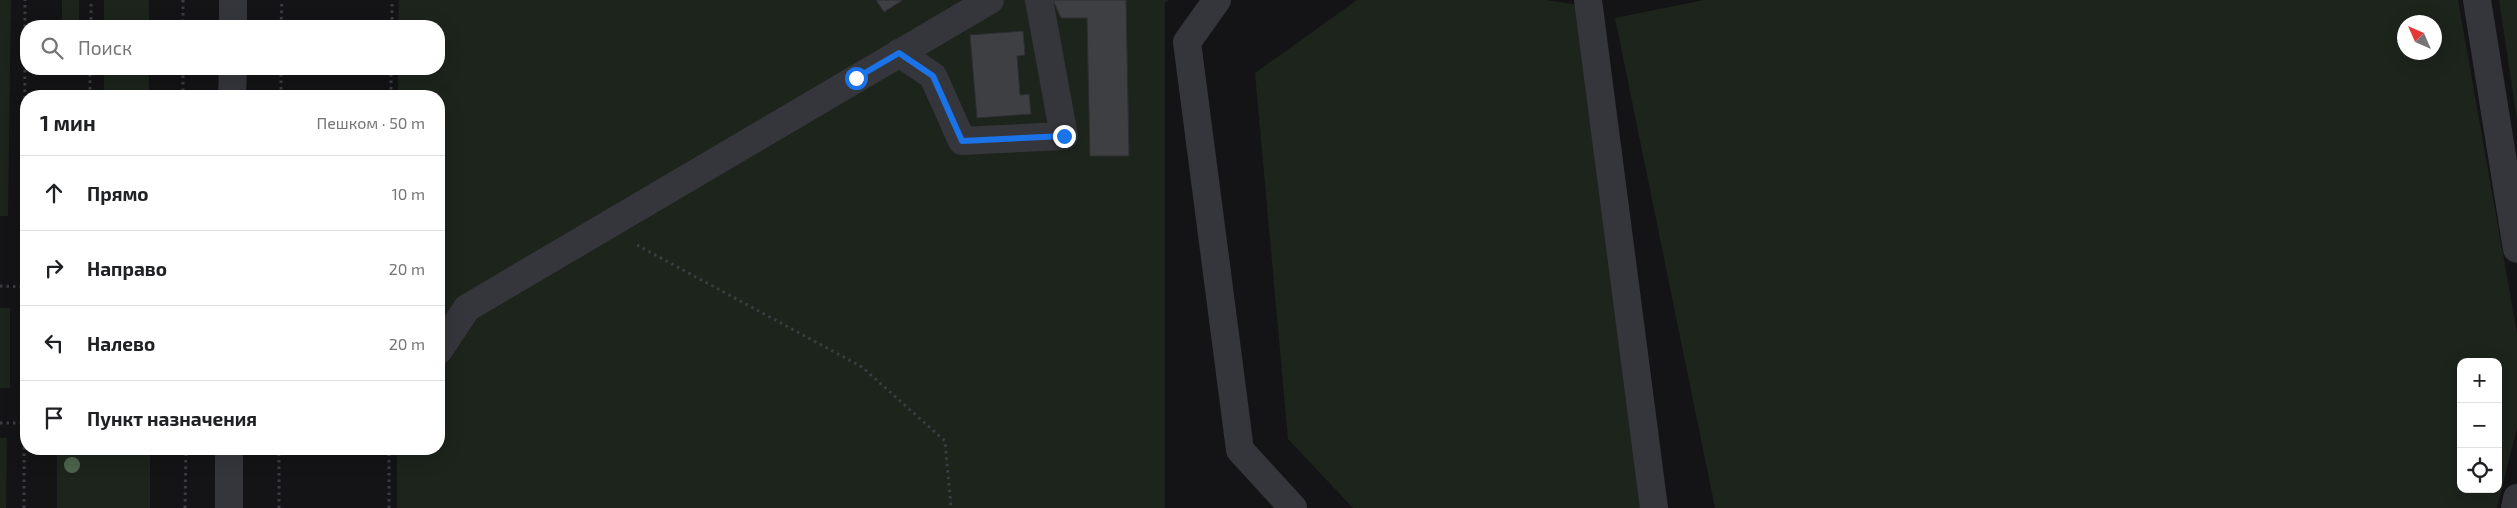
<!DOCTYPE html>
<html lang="ru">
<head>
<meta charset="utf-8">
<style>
  body { margin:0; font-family:"Exo 2",sans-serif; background:#f2f2f2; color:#202124 }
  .controls { position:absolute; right:15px; bottom:15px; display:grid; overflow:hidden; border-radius:10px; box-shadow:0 5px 20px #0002 }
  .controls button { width:45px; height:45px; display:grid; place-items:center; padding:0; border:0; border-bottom:1px solid #e0e0e0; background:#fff; color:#202124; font:25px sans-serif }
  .compass { position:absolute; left:2397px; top:15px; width:45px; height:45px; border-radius:50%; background:#fff; box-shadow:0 5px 20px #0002; rotate:315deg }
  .stop { position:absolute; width:15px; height:15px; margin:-11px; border:4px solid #1a73e8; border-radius:50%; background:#fff }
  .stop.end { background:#1a73e8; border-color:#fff; box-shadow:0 1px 5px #0008 }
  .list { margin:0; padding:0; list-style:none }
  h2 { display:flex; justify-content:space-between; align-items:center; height:65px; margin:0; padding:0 20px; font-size:21px }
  h2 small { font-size:16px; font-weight:400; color:#757577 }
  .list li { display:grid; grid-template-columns:32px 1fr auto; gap:15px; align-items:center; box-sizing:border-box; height:75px; padding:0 20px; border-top:1px solid #e0e0e0 }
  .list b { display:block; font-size:19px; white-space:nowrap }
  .list em { font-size:16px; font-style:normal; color:#757577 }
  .icon { flex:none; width:28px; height:28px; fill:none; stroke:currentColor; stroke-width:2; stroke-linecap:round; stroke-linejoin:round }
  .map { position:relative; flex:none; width:2517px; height:508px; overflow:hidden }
  .search { position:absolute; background:#fff; box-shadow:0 5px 20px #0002; left:20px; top:20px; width:425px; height:55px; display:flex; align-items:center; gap:12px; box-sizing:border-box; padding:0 18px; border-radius:20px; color:#757577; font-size:19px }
  .panel { position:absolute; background:#fff; box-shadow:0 5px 20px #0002; left:20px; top:90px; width:425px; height:365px; border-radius:20px }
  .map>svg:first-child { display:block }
  .green { fill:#1c241c; fill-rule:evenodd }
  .building { fill:#3e3f43; stroke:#2e2e32 }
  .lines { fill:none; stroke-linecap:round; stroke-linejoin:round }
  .path { stroke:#3b3d42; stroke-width:3; stroke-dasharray:2.5 4; stroke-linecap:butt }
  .minor { stroke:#35363b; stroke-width:28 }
  .tree { fill:#4d634d }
  .route { stroke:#1a73e8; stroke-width:6 }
</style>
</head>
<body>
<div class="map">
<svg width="2517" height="508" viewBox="0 0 2517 508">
  <rect width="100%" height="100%" fill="#141416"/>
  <g class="green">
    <path d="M 0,0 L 11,0 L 8,216 L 0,216 Z"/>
    <rect x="62" y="0" width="17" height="26"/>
    <rect x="104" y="0" width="45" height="26"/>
    <path d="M 399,0 L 1169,0 L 1165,2 L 1165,508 L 397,508 L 397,449 L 439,449 L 439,96 L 398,96 L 398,69 L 439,69 L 439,26 L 398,26 Z"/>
    <path d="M 1357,0 L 1546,0 L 1579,5 L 1650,508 L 1353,508 L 1288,439 L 1255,73 Z"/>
    <path d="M 1704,0 L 2458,0 L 2517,333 L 2517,428 L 2497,508 L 1715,508 L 1615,18 ZM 2404,22 L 2434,22 L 2434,52 L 2404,52 ZM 2461,362 L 2498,362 L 2498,489 L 2461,489 Z"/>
    <path d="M 2499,0 L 2517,0 L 2517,120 Z"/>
    <rect x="104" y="69" width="45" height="27"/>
    <rect x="0" y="308" width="10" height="80"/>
    <path d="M 0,438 L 7,438 L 6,508 L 0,508 Z"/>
    <rect x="57" y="449" width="93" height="59"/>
  </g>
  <g class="building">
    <path d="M 876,0 L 903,0 L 884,12 Z"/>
    <path d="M 1053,0 L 1126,0 L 1129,156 L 1090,156 L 1087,18 L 1061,18 Z"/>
    <path d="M 1023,31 L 1025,55 L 1017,56 L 1020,95 L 1029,94 L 1031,114 L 977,118 L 970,35 Z"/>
  </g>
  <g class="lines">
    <g class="path">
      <path d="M 183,0 L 183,26"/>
      <path d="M 91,26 L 91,0"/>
      <path d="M 281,26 L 282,0"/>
      <path d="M 392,26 L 392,0"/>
      <path d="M 183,69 L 183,96"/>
      <path d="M 90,96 L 90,69"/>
      <path d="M 281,96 L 281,69"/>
      <path d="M 391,96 L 391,69"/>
      <path d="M 637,245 L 862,367 L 945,441 L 951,508"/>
      <path d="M 0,286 L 26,287"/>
      <path d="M 0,423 L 26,423"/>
      <path d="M 24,508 L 25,0"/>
      <path d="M 185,508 L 186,449"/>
      <path d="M 279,508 L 279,449"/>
      <path d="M 389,508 L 389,449"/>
    </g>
    <g class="minor">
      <path d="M 1217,0 L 1187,42 L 1240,450 L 1293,508"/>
      <path d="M 1588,0 L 1654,508"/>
      <path d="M 2477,0 L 2517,249"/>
      <path d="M 233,26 L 233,0"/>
      <path d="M 899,53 L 933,76 L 962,141 L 1064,136 L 1039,0"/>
      <path d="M 232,96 L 233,69"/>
      <path d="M 439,350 L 467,308 L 990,0"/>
      <path d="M 229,508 L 229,449"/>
      <path d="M 2515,508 L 2517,498"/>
    </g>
  </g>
  <circle class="tree" cx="72" cy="465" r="8"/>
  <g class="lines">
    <path class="route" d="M 856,78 L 899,53 L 933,76 L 962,141 L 1064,136"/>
  </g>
</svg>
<div class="controls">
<button>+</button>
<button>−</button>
<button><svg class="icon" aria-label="locate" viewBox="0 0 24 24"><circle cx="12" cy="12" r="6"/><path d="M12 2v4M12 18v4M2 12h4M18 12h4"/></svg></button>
</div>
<svg class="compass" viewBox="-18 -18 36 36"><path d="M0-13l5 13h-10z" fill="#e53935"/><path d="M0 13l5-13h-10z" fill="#757577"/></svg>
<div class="stop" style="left:856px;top:78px"></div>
<div class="stop end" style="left:1064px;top:136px"></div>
<div class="search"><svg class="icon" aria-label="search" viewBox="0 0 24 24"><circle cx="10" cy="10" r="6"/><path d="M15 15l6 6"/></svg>Поиск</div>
<section class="panel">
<h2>1 мин<small>Пешком · 50 m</small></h2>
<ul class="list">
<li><svg class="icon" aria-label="ahead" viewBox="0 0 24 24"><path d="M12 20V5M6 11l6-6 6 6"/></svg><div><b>Прямо</b></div><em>10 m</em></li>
<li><svg class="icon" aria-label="right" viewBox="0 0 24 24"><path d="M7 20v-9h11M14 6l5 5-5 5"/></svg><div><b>Направо</b></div><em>20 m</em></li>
<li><svg class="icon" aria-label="left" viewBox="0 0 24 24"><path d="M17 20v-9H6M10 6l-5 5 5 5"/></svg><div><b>Налево</b></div><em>20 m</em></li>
<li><svg class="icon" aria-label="arrive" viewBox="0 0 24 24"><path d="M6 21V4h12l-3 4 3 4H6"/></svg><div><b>Пункт назначения</b></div></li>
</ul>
</section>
</div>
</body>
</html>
